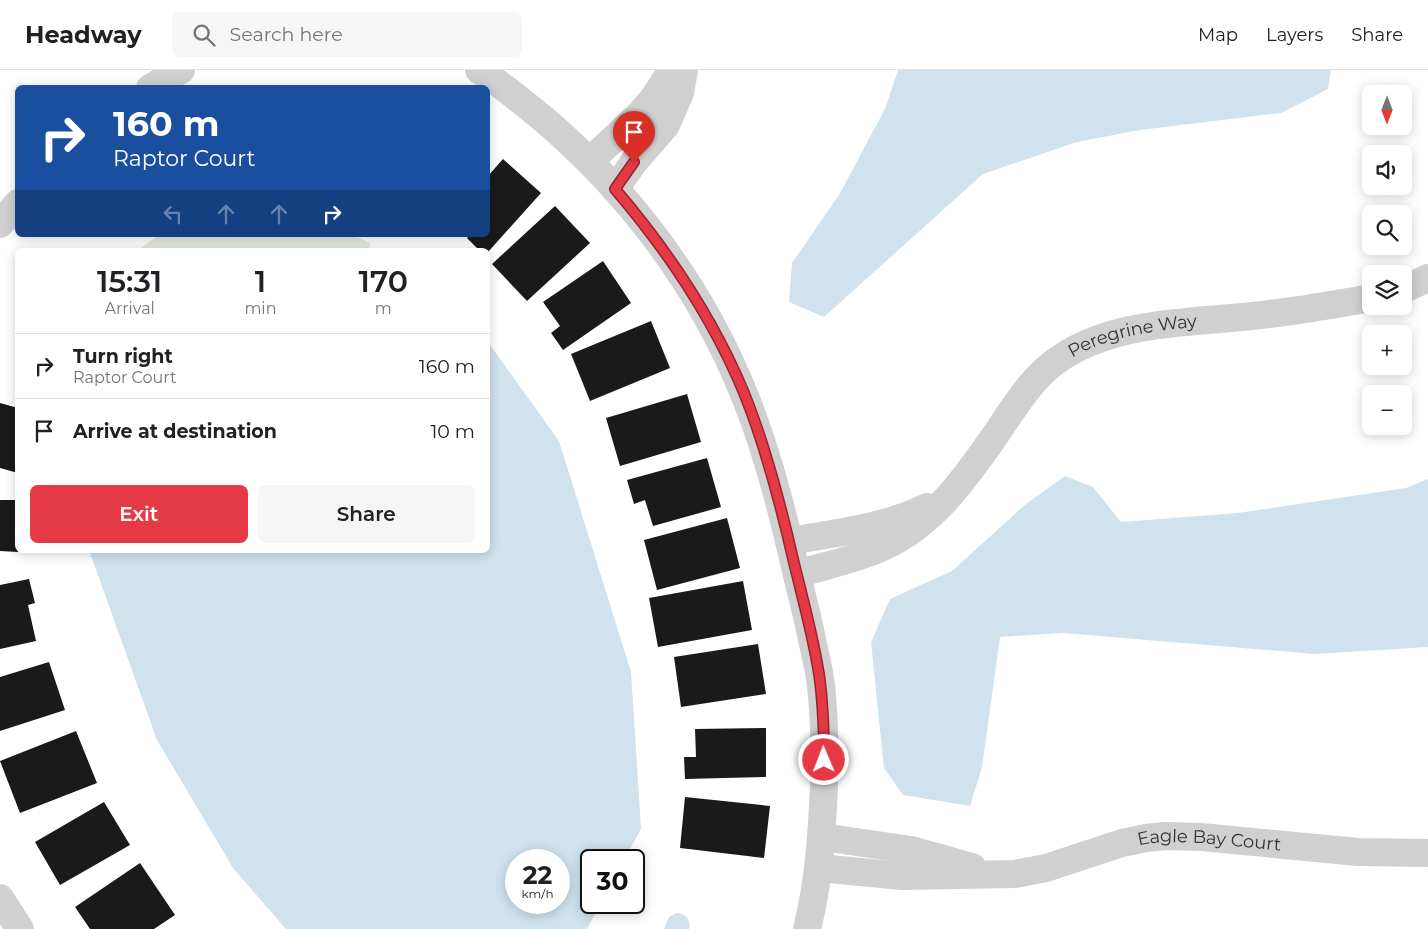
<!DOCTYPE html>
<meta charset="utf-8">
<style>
body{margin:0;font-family:Montserrat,sans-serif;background:#f6f6f6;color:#202124;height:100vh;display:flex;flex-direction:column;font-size:19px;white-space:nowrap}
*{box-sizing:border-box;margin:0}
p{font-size:16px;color:#757577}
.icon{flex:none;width:28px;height:28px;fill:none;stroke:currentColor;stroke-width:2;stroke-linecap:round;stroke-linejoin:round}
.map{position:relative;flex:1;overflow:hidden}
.panel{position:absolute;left:15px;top:178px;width:475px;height:305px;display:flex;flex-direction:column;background:#fff;border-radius:8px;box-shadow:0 2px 12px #0003}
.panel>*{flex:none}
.guide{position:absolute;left:15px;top:15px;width:475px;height:152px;border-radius:8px;box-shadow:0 2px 12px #0003;background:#1a4fa0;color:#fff;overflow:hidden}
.needle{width:32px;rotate:180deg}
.controls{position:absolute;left:1362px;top:15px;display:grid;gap:10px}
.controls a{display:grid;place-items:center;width:50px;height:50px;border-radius:8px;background:#fff;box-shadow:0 2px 12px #0003;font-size:25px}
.speed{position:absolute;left:505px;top:779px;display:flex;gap:10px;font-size:25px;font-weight:700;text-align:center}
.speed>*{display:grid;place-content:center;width:65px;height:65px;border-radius:50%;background:#fff;box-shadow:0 2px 12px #0003;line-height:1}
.speed small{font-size:12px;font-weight:400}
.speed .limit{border:2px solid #111;border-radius:8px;background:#fff;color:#111}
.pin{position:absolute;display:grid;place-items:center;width:42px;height:42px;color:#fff;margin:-51px -21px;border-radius:50% 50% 50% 0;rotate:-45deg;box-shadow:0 0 5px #0007}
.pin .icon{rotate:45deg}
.me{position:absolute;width:55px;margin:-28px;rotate:359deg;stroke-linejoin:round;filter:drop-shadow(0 0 4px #0008)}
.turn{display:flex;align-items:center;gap:18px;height:105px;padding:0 15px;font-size:22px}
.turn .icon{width:65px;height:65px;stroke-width:2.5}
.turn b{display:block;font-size:35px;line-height:42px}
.lanes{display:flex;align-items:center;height:48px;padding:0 15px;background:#0003;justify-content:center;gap:25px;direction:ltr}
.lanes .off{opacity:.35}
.eta{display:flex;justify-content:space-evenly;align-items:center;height:85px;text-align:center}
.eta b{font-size:30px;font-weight:600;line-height:35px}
.button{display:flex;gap:10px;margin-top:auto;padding:10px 15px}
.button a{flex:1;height:58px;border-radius:8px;background:#e63946;color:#fff;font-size:20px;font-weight:600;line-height:58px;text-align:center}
.button a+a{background:#f6f6f6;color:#202124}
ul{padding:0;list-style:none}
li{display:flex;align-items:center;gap:15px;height:65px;padding:0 15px;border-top:1px solid #e0e0e0}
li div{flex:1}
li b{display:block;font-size:19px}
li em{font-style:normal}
header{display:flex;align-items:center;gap:30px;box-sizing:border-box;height:70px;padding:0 25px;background:#fff;border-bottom:1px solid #e0e0e0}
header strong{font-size:24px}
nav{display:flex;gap:28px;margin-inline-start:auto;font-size:18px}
.search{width:350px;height:45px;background:#f6f6f6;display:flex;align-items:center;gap:12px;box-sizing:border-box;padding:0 18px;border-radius:8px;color:#757577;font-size:19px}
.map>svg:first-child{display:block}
.green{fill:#e6ecdf}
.water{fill:#cfe2ee;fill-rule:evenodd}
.building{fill:#1a1a1a}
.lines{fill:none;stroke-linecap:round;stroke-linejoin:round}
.minor{stroke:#d0d0d0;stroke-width:28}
.route-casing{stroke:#96252e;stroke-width:12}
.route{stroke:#e63946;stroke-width:9}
.labels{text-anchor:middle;stroke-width:5;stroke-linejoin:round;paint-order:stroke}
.street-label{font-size:18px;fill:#333;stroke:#fff}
</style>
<header>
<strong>Headway</strong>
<div class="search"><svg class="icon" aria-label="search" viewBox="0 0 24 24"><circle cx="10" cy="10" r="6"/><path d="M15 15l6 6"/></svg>Search here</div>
<nav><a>Map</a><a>Layers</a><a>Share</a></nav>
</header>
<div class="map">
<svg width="1428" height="859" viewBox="0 0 1428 859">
<rect width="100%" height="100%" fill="#fff"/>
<path class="green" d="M159 165H353L370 173 369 180H138Z"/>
<path class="water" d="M898 0H1331L1328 19 1281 43 1140 60 1077 72 983 104 824 247 789 232 792 193 839 125 885 39Z
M488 272 559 371 631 602 641 759 624 790H591V832L601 833 587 859H286L233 798 157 670 89 480H488ZM516 790H559V832H516Z
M1065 406 1093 417 1121 452 1238 443 1406 418 1428 409V577L1314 584 1063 563 1000 567 982 697 970 736 903 725 884 698 871 572 890 529 952 501 1026 434Z
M676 843C686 843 691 850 689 859H664L669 847Z"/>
<path class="building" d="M503 89 541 123 488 182V180H479L467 168 470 165H488V106Z
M555 136 590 173 527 231 492 194Z
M603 191 631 233 563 280 551 263 560 256 543 232Z
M651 251 670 298 590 331 571 284Z
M687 324 701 372 620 396 606 348Z
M0 333 18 338V403L0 398Z
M707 388 721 437 653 456 645 430 634 434 627 410Z
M0 430H18V482L0 481Z
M727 448 740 498 657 520 644 470Z
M29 509 35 533 28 535 36 571 0 579V515Z
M743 511 752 560 658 577 649 528Z
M758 574 766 624 681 637 674 587Z
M49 592 65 640 0 661V607Z
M766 658V707L685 709 684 687H696L695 659Z
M76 661 97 713 20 743 0 691Z
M685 727 770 736 764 788 680 778Z
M104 732 130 775 60 815 35 772Z
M140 793 175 845 154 859H90L75 837Z"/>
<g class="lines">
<g class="minor">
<path d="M479 0C501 14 521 31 541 47 629 121 701 217 744 324 767 380 782 439 795 497 804 532 812 567 819 602 825 639 825 677 824 714 822 763 819 811 807 859"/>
<path d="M150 18 181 0"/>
<path d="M590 91 640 44 653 29 672 0"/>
<path d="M615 119 634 92 666 55 680 23 684 0"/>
<path d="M0 154 18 133"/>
<path d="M1404 219 1428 208"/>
<path d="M789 471C836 463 884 458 927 437"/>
<path id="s1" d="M797 504C824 496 858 489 883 477 933 454 964 410 994 367 1014 338 1032 306 1062 287 1117 251 1189 253 1252 246 1292 242 1332 235 1371 228"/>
<path d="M822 767 911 780 972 797"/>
<path id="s2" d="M819 798 902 806 1015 804 1046 798 1122 773 1146 768 1165 766 1201 767 1358 782 1428 783"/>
<path d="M0 828 20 859"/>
</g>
</g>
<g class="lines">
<defs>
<path id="route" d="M634 92 615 119C668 181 713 248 744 323 766 377 781 436 794 493 803 530 813 566 819 604 823 632 824 661 824 690"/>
</defs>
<use href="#route" class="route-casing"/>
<use href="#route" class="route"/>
</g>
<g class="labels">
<g class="street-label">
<text dy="6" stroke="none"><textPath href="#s1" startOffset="429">Peregrine Way</textPath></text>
<text dy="6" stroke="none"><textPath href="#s2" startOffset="396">Eagle Bay Court</textPath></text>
</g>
</g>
</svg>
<div class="controls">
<a><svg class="needle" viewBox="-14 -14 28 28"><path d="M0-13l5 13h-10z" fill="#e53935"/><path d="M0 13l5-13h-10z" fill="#757577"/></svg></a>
<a><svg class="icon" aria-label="sound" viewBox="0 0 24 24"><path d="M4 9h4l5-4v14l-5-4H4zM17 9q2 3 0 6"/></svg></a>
<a><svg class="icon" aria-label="search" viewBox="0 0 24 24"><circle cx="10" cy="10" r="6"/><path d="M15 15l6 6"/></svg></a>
<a><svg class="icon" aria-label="layers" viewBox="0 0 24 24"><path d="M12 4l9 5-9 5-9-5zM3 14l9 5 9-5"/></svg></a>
<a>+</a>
<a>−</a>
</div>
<div class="speed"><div>22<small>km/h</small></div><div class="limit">30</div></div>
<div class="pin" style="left:634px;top:92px;background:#d93025"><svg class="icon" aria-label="arrive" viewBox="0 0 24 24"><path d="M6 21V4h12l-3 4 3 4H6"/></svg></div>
<svg class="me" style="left:824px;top:690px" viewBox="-20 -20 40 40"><circle r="17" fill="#e63946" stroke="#fff" stroke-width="3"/><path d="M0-11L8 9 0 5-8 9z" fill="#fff"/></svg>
<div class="guide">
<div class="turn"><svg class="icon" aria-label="right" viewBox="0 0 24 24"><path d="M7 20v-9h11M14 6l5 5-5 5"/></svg><div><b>160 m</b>Raptor Court</div></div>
<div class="lanes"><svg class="icon off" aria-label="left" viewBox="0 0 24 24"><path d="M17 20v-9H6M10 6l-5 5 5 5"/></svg><svg class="icon off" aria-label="ahead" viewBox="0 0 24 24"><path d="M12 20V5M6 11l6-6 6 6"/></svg><svg class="icon off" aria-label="ahead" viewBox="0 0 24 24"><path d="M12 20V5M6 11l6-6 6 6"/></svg><svg class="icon" aria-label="right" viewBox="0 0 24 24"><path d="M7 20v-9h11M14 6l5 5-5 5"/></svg></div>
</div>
<section class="panel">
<div class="eta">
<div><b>15:31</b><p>Arrival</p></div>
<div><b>1</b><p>min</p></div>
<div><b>170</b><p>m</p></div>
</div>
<ul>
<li><svg class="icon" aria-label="right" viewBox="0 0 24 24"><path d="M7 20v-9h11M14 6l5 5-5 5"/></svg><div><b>Turn right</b><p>Raptor Court</p></div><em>160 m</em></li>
<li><svg class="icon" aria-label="arrive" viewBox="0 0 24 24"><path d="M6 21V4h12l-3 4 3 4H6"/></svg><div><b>Arrive at destination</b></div><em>10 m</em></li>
</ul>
<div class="button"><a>Exit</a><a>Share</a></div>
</section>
</div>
